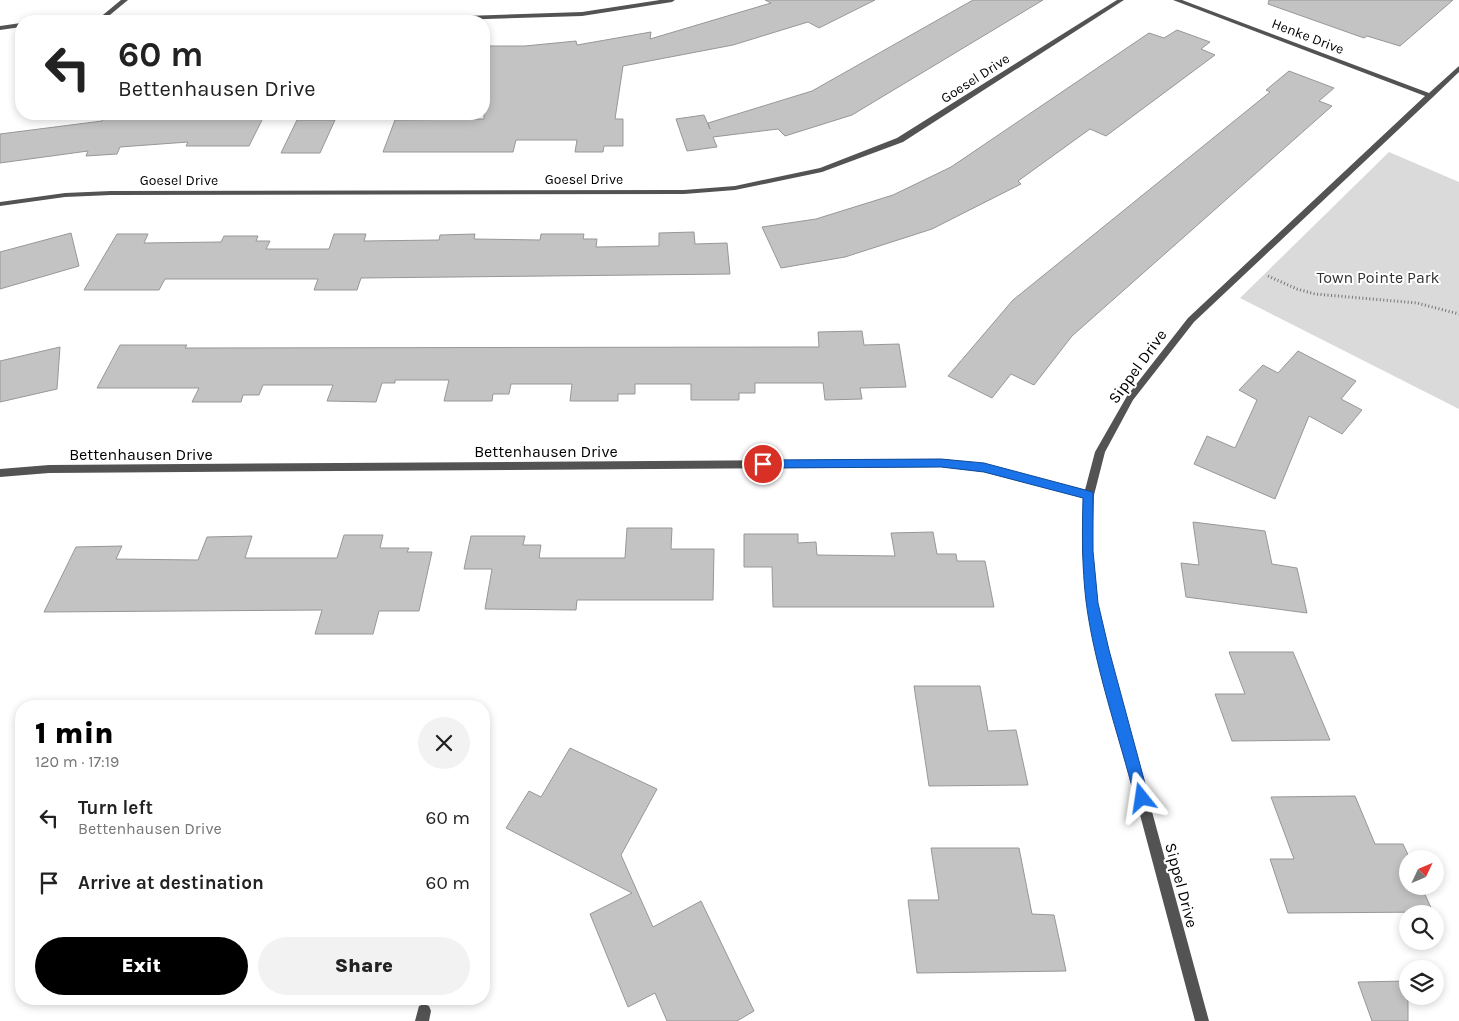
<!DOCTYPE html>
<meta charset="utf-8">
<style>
body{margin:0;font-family:Karla,sans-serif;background:#f2f2f2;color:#222;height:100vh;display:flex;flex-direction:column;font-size:19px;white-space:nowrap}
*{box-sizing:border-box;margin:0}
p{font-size:16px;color:#767676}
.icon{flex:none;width:28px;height:28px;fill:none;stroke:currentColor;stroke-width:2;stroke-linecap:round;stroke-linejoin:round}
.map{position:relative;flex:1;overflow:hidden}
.sheet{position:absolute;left:15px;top:700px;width:475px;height:305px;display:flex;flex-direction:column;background:#fff;border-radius:20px;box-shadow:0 2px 8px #0003}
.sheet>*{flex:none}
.top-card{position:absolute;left:15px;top:15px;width:475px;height:105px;border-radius:20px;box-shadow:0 2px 8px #0003;background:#fff;color:#222;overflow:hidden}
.needle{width:32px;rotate:46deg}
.buttons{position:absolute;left:1399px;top:850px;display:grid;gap:10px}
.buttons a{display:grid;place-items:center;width:45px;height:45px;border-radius:50%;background:#fff;box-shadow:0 2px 8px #0003;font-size:25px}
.pin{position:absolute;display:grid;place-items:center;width:42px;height:42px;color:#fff;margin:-21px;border:2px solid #fff;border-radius:50%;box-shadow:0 1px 5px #0007}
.me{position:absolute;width:55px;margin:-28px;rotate:345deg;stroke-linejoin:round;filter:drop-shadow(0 0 4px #0008)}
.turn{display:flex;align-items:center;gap:18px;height:105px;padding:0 20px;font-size:22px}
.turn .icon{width:65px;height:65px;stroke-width:2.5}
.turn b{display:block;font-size:35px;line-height:42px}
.round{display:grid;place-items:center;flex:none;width:52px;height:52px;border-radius:26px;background:#f2f2f2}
.overview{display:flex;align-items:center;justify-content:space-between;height:85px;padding:0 20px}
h1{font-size:30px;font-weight:800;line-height:38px;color:#000}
.cta{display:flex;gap:10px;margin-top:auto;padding:10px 20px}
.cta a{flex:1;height:58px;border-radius:30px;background:#000;color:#fff;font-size:20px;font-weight:800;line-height:58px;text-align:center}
.cta a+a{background:#f2f2f2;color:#222}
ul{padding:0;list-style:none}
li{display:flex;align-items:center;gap:15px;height:65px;padding:0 20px}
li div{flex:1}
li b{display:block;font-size:19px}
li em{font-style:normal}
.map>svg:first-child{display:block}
.green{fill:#dadada}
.building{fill:#c3c3c3;stroke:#979797}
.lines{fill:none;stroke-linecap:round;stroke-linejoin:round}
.path{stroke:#757575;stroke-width:3;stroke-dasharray:1 2.5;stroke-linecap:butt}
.minor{fill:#535353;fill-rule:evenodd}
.route{fill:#1a73e8;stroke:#114b97}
.labels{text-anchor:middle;stroke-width:4;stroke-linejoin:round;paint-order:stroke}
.far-street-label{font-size:14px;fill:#000;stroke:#fff}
.park-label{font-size:16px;fill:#313131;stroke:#fff}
.street-label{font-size:16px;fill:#000;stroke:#fff}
</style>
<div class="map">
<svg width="1459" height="1021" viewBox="0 0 1459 1021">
<rect width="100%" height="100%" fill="#fff"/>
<path class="green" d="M1389 152 1459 182V409L1240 298Z"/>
<path class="building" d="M765 0H875L819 28 808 22 733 45 623 66 615 119H623V146H604L603 152H575L577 140H516L513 152H383L395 120 484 119V46H525L576 41 577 45 651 32 650 39 771 3Z
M973 0H1043L852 115 785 136 778 129 713 137 717 147 687 151 676 119 704 115 710 129 708 123 812 91Z
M1269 0H1453L1400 46 1367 36 1364 38 1268 4Z
M1177 30 1210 42 1201 49 1215 55 1106 136 1090 129 1018 181 1021 184 932 229 845 257 781 268 762 227 816 219 893 195 951 167 1149 33 1164 38Z
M1289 71 1334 88 1319 101 1332 106 1072 336 1034 385 1011 374 992 398 948 376 1013 300 1270 92 1266 90Z
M106 114H144L141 119 264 116 249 146H186L188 142 120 147 117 154 86 156 88 151 0 163V134L102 121Z
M297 120H335L320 153H281Z
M694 232 695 244 727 243 730 274 361 278 357 290H314L318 279H165L159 290H84L117 234H148L144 243 221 242 224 236H258L256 241H270L266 249H329L334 234H366L364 241 439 240 440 235 475 234 474 239 540 240 541 234H584L583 239H597L596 247 659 246V233Z
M71 233 79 266 0 289V252Z
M862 331 864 345 899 344 906 387 860 388 862 399 825 400 823 383H755V393H739V400H691V384H635V394H618V401H570L572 384H511L509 394H493L492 401H444L449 380H395V383H382L376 402 327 401 333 385H263L259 395H243L241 402H192L199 388H97L120 345H187L185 348 819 347 818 332Z
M60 347 57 389 0 402V361Z
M1298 351 1356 381 1341 399 1362 410 1342 434 1309 416 1275 499 1194 464 1207 436 1235 448 1257 400 1239 390 1263 365 1278 373Z
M1193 522 1265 531 1272 564 1297 568 1307 613 1186 597 1181 563 1199 565Z
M627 528H672L671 549H714L713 600H577L576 610 485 609 492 569H464L471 536H525L523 545H541L539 558H625Z
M933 532 937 554H956L957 561H985L994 607H773L772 567H744V534H798V543L816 542 817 555 895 556 891 533Z
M344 535H383L380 548H409L407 552H432L419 611H379L373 634H315L322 610 44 612 76 547 122 546 116 559 198 560 207 537 252 536 245 558H337Z
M1229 652H1293L1330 740 1232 741 1215 694H1245Z
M914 686H980L988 731 1016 730 1028 785 929 786Z
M570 748 657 789 621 855 653 927 701 901 754 1011 737 1021H667L655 993 628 1007 590 914 632 893 506 828 529 791 541 797Z
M1355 796 1375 844H1403L1410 859H1408V886H1421L1433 912 1288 913 1270 859H1294L1271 797Z
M931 848H1019L1032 914 1054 915 1066 971 917 973 908 900H939Z
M1408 981V1021H1372L1358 982Z"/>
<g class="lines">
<path class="path" d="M1268 276 1297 289 1315 294 1417 303 1459 314"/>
<path class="minor" d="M121 0H128L105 19H231L234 21H58L61 19H98Z
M660 0H675L672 2 582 16 421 21H370L373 19 582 12Z
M1117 0H1124L903 142 822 172 735 190 684 194 111 195 65 197 0 206V202L65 193 111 191 684 190 735 186 820 168 897 138Z
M1173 0H1182L1429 93 1459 66V72L1433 97 1194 322 1133 400 1105 452 1094 495 1092 551 1097 603 1108 650 1209 1021H1195L1096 650 1087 603 1082 551 1084 498 984 472 941 467 49 473 0 477V469L49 465 941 459 984 464 1085 490 1095 452 1127 396 1188 318 1425 96Z
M21 23V27L0 30V26Z
M424 1004 429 1006 431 1011 429 1021H415L419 1006Z"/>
</g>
<path class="route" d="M941 459 984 463 1093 492V551L1098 603 1109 650 1149 798 1147 803 1142 805 1137 803 1135 798C1119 736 1094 665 1086 601 1082 567 1082 533 1083 498L984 472 941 467 763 468 757 464 763 460Z"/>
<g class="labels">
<g class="far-street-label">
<text transform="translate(1308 36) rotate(21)" y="5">Henke Drive</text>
<text transform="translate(975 78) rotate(-33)" y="5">Goesel Drive</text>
<text x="584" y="184">Goesel Drive</text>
<text x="179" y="185">Goesel Drive</text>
</g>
<g class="park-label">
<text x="1378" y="283">Town Pointe Park</text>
</g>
<g class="street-label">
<text transform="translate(1137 366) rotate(-54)" y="6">Sippel Drive</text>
<text x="546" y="457">Bettenhausen Drive</text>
<text x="141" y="460">Bettenhausen Drive</text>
<text transform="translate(1182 885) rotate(75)" y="6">Sippel Drive</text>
</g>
</g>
</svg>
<div class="buttons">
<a><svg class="needle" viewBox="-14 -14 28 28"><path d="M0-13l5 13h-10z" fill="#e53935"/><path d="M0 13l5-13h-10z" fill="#767676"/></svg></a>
<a><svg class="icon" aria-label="search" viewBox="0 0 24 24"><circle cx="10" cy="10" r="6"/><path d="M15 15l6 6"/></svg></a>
<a><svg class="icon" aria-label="layers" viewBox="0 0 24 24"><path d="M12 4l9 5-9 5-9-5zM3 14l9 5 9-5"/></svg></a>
</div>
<div class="pin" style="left:763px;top:464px;background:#d93025"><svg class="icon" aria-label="arrive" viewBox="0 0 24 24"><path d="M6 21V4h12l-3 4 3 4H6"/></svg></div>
<svg class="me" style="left:1142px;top:798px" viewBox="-20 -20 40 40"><path d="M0-17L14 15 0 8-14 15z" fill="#1a73e8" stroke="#fff" stroke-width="4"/></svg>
<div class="top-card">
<div class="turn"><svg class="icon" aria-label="left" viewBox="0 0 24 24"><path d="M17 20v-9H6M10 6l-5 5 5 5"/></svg><div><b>60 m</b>Bettenhausen Drive</div></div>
</div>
<section class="sheet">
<div class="overview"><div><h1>1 min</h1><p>120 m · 17:19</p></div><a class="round"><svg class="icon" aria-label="close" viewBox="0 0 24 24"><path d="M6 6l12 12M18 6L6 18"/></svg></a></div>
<ul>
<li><svg class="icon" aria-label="left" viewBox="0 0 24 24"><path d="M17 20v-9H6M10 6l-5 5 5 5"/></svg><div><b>Turn left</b><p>Bettenhausen Drive</p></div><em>60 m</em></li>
<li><svg class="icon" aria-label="arrive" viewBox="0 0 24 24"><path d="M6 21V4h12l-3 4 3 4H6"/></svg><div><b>Arrive at destination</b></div><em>60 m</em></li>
</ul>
<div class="cta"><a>Exit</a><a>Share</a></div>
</section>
</div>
